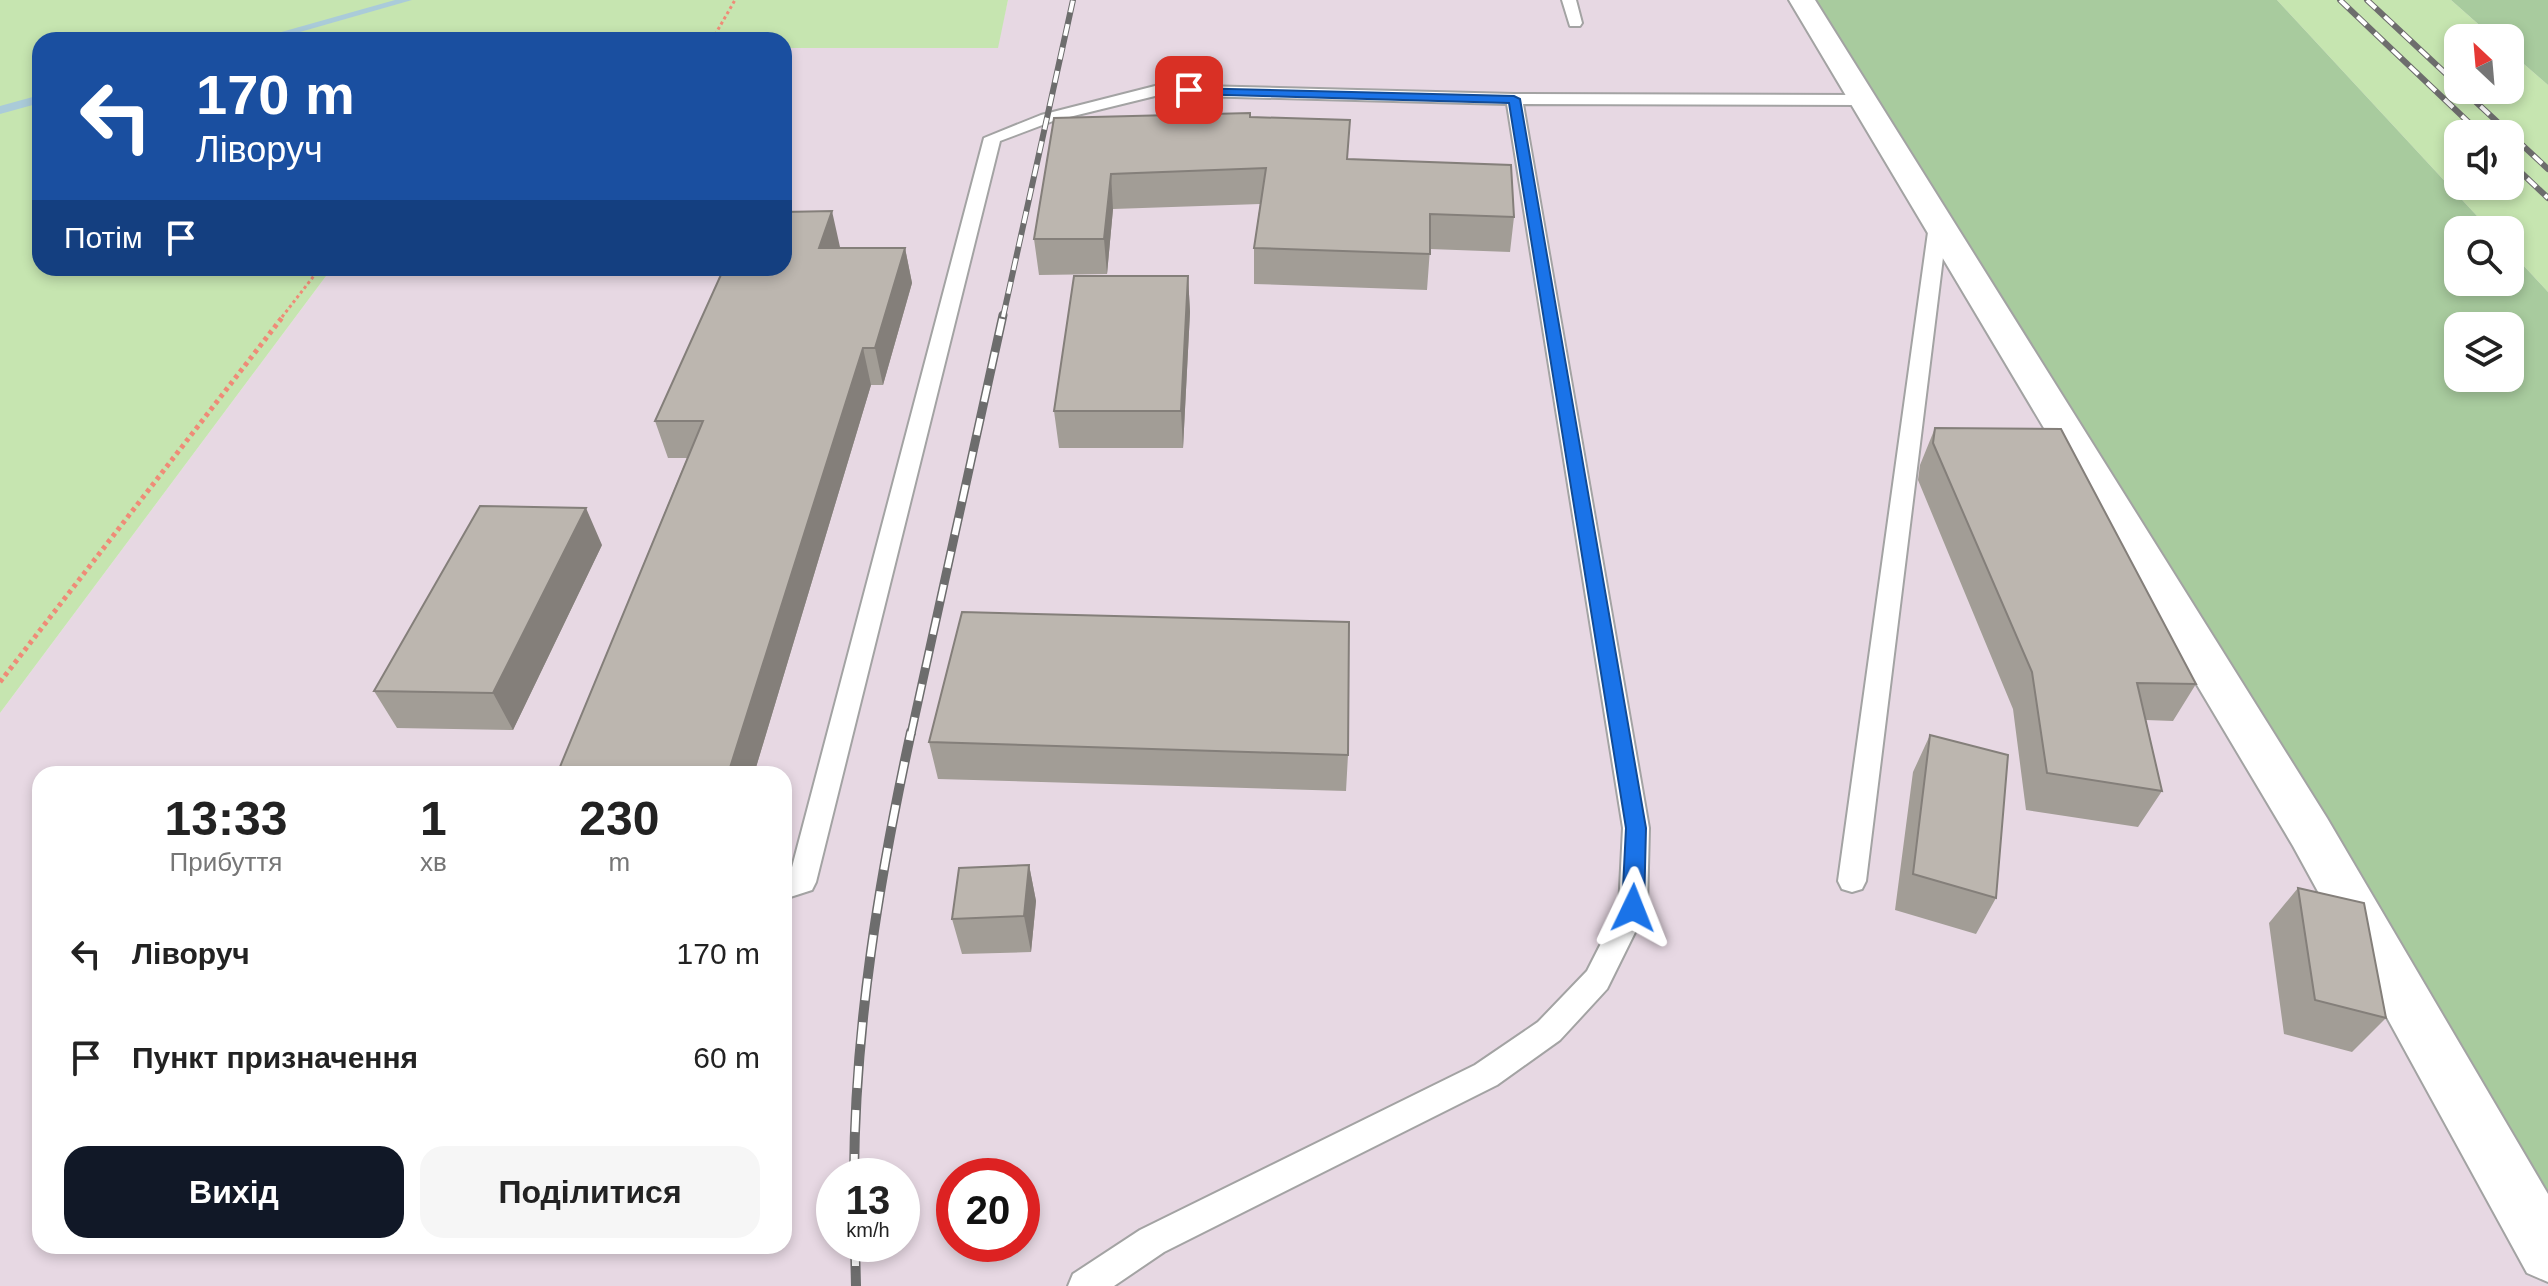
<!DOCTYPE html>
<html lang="uk">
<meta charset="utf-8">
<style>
body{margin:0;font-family:Helvetica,sans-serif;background:#f6f6f6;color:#222;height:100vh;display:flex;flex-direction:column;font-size:30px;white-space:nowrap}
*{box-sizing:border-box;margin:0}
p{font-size:26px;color:#767676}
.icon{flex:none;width:44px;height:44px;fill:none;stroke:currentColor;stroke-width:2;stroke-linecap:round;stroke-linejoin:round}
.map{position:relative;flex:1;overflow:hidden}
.details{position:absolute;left:32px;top:766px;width:760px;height:488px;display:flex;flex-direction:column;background:#fff;border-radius:24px;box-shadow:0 4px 12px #0003}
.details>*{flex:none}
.guide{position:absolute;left:32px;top:32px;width:760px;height:244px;border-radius:24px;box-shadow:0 4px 12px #0003;background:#1a4fa0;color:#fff;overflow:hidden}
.needle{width:52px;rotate:334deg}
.tools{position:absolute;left:2444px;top:24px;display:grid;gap:16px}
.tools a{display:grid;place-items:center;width:80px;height:80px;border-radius:16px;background:#fff;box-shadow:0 4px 12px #0003;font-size:40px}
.speed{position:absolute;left:816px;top:1158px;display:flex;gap:16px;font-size:40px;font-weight:700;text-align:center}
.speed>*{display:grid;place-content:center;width:104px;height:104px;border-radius:50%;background:#fff;box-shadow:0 4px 12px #0003;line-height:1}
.speed small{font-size:20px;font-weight:400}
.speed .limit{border:12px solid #d22;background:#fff;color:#111}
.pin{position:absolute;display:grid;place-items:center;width:68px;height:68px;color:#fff;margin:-34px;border-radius:16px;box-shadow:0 4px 12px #0006}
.me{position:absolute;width:88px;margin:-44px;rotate:2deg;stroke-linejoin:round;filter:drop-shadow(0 0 6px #0008)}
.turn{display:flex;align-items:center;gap:28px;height:168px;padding:0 32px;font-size:36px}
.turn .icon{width:104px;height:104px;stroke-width:2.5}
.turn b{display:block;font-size:56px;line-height:68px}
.then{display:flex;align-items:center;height:76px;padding:0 32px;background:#0003;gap:16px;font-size:30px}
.eta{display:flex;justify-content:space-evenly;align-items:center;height:136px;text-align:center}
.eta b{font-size:48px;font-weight:700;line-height:56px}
.primary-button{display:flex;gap:16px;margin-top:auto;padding:16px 32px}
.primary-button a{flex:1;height:92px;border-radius:24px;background:#111827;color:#fff;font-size:32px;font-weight:700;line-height:92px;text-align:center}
.primary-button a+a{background:#f6f6f6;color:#222}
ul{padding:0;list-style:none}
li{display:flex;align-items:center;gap:24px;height:104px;padding:0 32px}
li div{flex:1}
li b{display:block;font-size:30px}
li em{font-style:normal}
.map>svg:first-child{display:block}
.industrial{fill:#e7d8e3;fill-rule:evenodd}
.grass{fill:#c6e5b0;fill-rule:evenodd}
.forest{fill:#a8cb9e;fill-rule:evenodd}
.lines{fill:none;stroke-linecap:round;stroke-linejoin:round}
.stream{fill:#aacbd9;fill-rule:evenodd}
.lane-casing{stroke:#a3a3a3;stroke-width:4}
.street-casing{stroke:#a3a3a3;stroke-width:4}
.path-far1{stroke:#ef8b77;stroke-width:3;stroke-dasharray:3 3;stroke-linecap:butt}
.path{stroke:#ef8b77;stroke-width:5;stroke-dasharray:4 4;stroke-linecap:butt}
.lane{fill:#fff;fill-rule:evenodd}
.street{fill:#fff;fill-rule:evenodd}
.rail-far2-casing{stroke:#6d6d6d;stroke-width:6}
.rail-far1-casing{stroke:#6d6d6d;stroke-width:9}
.rail-casing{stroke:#6d6d6d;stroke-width:10}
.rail-far2{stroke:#fff;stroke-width:4;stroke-dasharray:12;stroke-linecap:butt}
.rail-far1{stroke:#fff;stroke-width:6;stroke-dasharray:17;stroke-linecap:butt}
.rail{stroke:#fff;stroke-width:7;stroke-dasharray:22;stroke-linecap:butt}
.wall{fill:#a29d96}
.shaded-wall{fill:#847f7a}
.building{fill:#bcb6af;stroke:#847f7a;stroke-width:2}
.route{fill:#1a73e8;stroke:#114b97;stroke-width:2}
</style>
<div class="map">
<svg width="2548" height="1286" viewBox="0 0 2548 1286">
<rect width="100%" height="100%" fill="#efece6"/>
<path class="industrial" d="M1008 0H1802L2548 1241V1286H0V713L332 268H784V48H997ZM40 774H784V1246H40ZM834 1176H902V1244H834ZM954 1176H1022V1244H954Z"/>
<path class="grass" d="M0 0H1008L998 48H784V40H40V268H332L0 713Z
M2277 0H2451L2494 38H2458V90H2510V52L2548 85V292L2510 251V230H2490ZM2458 134H2510V186H2458Z"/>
<path class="forest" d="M1802 0H2277L2490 230H2458V282H2510V251L2548 292V1241ZM2458 326H2510V378H2458Z
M2451 0H2548V85L2510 52V38H2494Z"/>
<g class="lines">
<path class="stream" d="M395 0H412L272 40H253Z
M40 95V103L0 114V106Z"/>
<defs>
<path id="lane" d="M1562 0H1576L1582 23 1580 26H1570Z
M1159 85 1514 94 1861 95 1869 100 1861 105 1523 104 1649 828 1647 908 1607 989 1560 1040 1497 1085 1164 1252 1114 1286H1068L1073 1274 1140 1230 1475 1065 1538 1022 1587 971 1619 908 1623 828 1507 104 1159 95 1053 121 1000 141 816 882 812 890 784 899V877L790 875 984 138 1041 115Z
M1938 220 1947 225 1866 881 1862 889 1852 892 1842 889 1838 881 1929 225Z"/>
<path id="street" d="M1789 0H1815L2327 818 2548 1194V1282L2527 1273 2293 846Z"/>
</defs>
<use href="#lane" class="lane-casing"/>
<use href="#street" class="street-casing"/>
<path class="path-far1" d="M712 40 735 0
M282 317 320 268"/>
<path class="path" d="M0 682 284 315"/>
<use href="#lane" class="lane"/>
<use href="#street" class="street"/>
<defs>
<path id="rail-far2" d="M2340 0 2481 134
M2367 0 2458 85
M2463 90 2548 169
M2510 162 2548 198
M1003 317 1073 0"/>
<path id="rail-far1" d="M911 734 1003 315"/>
<path id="rail" d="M854 1176C855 1025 879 879 911 732
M855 1244 856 1286"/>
</defs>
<use href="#rail-far2" class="rail-far2-casing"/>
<use href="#rail-far1" class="rail-far1-casing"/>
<use href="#rail" class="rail-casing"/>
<use href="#rail-far2" class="rail-far2"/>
<use href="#rail-far1" class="rail-far1"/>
<use href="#rail" class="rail"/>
</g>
<path class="wall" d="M1054 118 1348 159 1514 217 1510 252 1430 249 1427 290 1254 284V248L1260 204 1113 209 1107 274 1039 275 1034 239Z
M840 247 905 248 912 283 883 385H871L754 774H557L687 458H668L655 421Z
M1188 276 1190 312 1183 448H1059L1054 411Z
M1935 428 2196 684 2173 721 2146 720 2162 791 2138 827 2026 810 2013 709 1918 480 1920 465Z
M602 545 513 730 397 728 374 691Z
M1930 735 1996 898 1976 934 1895 910 1913 772Z
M929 742 1348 755 1346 791 938 779Z
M1029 865 1036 901 1031 952 962 954 952 919Z
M2298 888 2386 1018 2352 1052 2284 1034 2269 923Z"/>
<path class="shaded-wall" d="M1111 174 1113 209 1107 274 1104 239Z
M832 211 840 247 827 284 819 248Z
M905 248 912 283 883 385 875 348Z
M1188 276 1190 312 1183 448 1181 411Z
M863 348 871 385 754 774H728Z
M586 508 602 545 513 730 493 693Z
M1029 865 1036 901 1031 952 1024 916Z"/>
<path class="building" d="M1250 113V117L1350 120 1347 159 1511 165 1514 217 1430 214V254L1254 248 1266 168 1111 174 1104 239H1034L1054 118Z
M832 211 819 248H905L875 348H863L728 774H557L703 421H655L724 268H784V212Z
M1074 276H1188L1181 411H1054Z
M1935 428 2061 429 2196 684 2137 683 2162 791 2047 773 2032 672 1933 443Z
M480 506 586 508 493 693 374 691Z
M962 612 1349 622 1348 755 929 742Z
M1930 735 2008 755 1996 898 1913 874Z
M1029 865 1024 916 952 919 959 868Z
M2298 888 2364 903 2386 1018 2315 1000Z"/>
<path class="route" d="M1185 88 1514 96 1520 99 1646 828 1644 908 1640 914 1633 917 1626 914 1622 908 1626 828 1509 103 1189 94 1185 93Z"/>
</svg>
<div class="tools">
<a><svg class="needle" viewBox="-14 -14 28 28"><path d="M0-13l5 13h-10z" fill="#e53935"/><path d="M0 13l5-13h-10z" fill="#767676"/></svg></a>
<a><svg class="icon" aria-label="sound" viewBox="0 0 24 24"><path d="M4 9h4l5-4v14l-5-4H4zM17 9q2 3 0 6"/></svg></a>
<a><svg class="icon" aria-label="search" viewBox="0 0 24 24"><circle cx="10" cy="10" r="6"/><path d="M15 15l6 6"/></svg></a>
<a><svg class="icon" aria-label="layers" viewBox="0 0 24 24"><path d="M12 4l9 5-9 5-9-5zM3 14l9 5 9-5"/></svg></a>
</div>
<div class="speed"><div>13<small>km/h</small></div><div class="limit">20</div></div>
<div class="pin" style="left:1189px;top:90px;background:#d93025"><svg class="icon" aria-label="arrive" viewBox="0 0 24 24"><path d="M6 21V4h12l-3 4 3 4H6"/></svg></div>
<svg class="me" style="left:1633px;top:908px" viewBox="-20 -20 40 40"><path d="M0-17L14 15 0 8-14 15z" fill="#1a73e8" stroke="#fff" stroke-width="4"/></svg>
<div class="guide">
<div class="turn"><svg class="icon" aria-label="left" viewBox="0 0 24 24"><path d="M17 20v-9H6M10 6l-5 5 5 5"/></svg><div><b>170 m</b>Ліворуч</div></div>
<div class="then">Потім<svg class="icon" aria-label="arrive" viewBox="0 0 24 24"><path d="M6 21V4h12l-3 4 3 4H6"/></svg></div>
</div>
<section class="details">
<div class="eta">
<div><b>13:33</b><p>Прибуття</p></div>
<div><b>1</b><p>хв</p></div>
<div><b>230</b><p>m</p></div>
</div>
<ul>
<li><svg class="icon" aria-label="left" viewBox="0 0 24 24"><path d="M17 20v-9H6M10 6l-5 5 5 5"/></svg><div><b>Ліворуч</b></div><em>170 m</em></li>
<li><svg class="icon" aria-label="arrive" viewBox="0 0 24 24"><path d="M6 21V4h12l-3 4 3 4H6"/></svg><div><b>Пункт призначення</b></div><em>60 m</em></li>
</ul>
<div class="primary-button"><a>Вихід</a><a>Поділитися</a></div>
</section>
</div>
